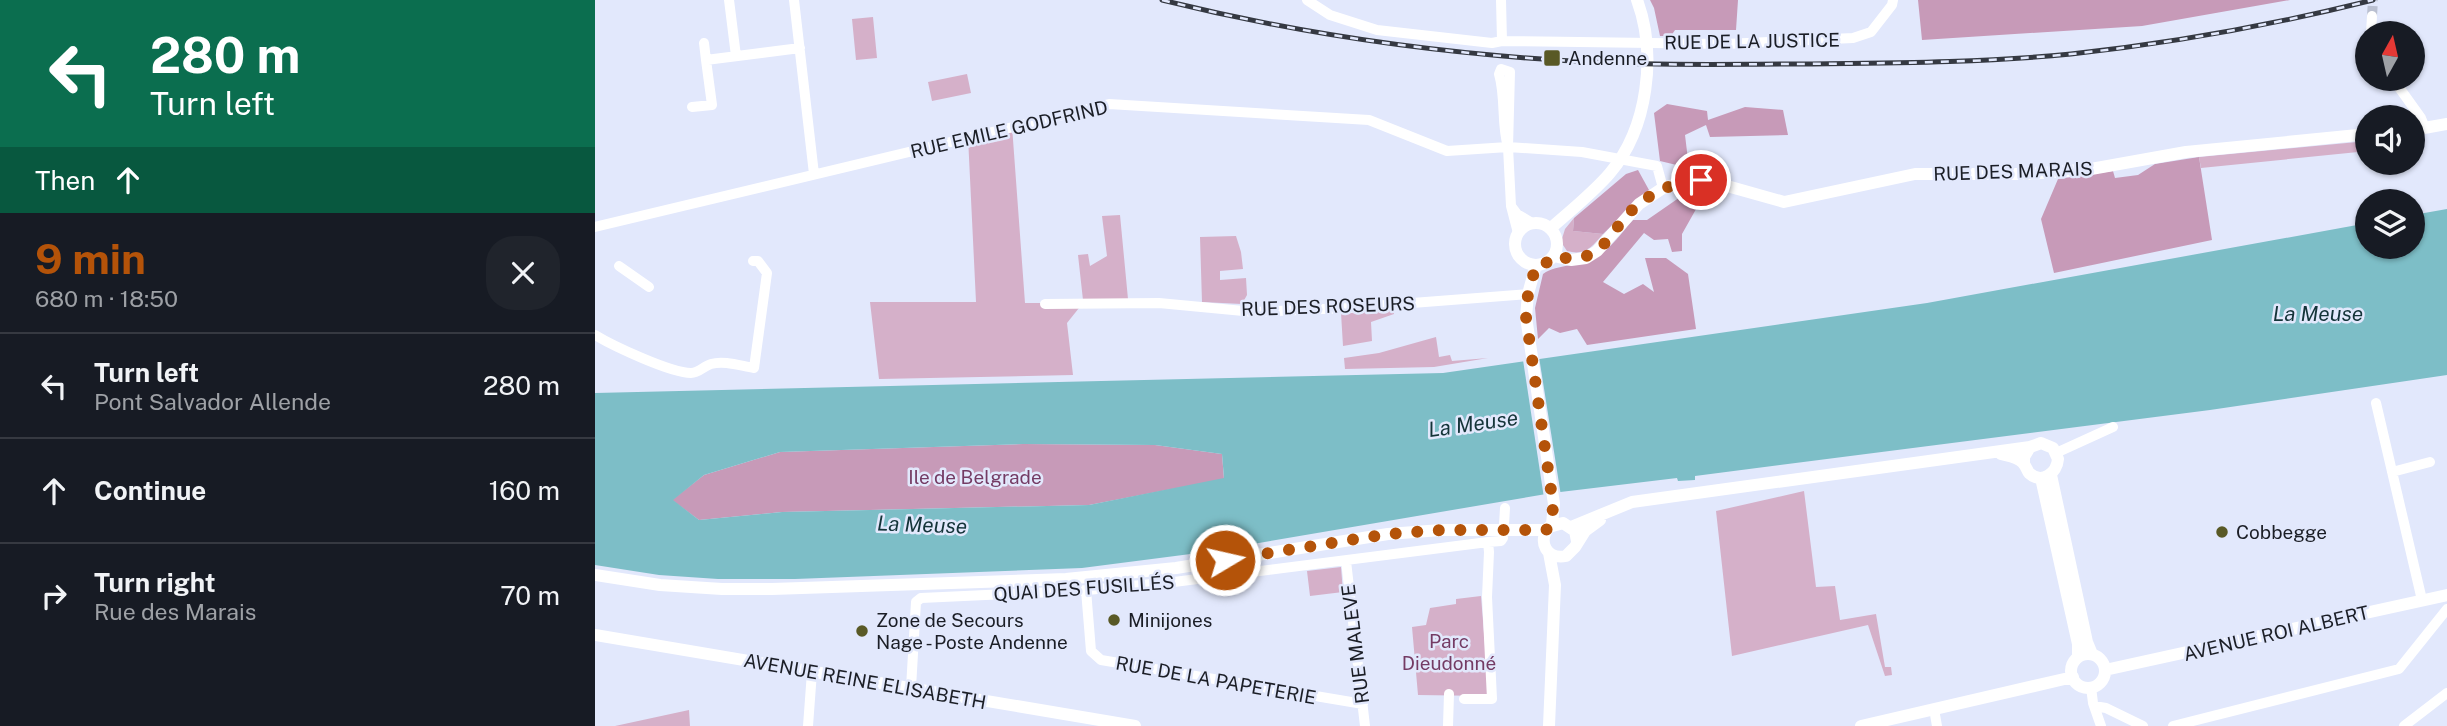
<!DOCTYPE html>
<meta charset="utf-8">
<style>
body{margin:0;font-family:"Public Sans",sans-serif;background:#20242c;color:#f1f3f6;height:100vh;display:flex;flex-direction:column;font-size:26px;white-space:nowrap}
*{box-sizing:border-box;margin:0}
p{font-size:23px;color:#9ea1a6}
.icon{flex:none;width:38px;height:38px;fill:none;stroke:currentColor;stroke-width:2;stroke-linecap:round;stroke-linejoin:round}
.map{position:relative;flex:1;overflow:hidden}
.panel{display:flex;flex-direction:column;background:#171b24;width:595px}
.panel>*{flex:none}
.top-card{background:#0b6e4f;color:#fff;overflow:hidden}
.needle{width:46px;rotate:8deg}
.controls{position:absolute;left:1760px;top:21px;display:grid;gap:14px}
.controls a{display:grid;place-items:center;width:70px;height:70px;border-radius:50%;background:#171b24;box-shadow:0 2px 5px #0004;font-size:35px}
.pin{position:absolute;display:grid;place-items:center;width:60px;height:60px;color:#fff;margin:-30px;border:4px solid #fff;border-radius:50%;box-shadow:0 2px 7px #0007}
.me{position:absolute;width:77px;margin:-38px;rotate:81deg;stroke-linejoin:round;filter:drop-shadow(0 0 5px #0008)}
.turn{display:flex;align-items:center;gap:24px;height:147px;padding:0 35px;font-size:32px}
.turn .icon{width:91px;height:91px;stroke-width:2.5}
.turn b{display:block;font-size:49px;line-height:60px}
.then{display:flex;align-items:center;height:66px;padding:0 35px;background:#0003;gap:14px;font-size:26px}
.round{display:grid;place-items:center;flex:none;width:74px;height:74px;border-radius:28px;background:#20242c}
.summary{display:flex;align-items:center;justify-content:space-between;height:119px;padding:0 35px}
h1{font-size:42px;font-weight:700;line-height:52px;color:#b45309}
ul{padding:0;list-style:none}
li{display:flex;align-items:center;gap:21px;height:105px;padding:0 35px;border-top:2px solid #363941}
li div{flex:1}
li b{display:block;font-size:26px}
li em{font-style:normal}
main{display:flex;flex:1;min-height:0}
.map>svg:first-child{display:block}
.green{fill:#d5b0c9}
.forest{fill:#c79ab8}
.water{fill:#7dbec7;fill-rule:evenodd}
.pier{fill:#e2e8fc}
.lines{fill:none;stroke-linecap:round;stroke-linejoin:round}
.minor-tunnel{stroke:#bac0d1;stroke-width:10;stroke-dasharray:10 5;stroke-linecap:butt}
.minor{stroke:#fff;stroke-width:10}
.major{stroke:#fff;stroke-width:12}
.rail-casing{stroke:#353942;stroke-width:5}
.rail{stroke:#e2e8fc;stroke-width:2.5;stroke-dasharray:8;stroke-linecap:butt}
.route{stroke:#b45309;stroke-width:12;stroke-dasharray:0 21.6}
.poi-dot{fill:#595926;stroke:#e2e8fc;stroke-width:2.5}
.labels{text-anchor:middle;stroke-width:5;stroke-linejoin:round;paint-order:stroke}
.street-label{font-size:19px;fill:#1b1e26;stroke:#e2e8fc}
.poi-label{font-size:19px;fill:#1b1e26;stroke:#e2e8fc;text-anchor:start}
.park-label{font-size:19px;fill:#743b64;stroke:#e2e8fc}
.water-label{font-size:21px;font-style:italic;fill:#143439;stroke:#e2e8fc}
</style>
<main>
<section class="panel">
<div class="top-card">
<div class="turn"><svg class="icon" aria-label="left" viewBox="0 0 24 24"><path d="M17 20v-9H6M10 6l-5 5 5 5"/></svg><div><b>280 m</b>Turn left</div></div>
<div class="then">Then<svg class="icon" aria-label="ahead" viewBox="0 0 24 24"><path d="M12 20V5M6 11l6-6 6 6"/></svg></div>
</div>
<div class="summary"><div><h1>9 min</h1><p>680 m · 18:50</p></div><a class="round"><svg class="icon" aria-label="close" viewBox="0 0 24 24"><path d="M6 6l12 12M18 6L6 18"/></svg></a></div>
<ul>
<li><svg class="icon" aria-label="left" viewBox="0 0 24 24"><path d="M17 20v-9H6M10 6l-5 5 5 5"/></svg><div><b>Turn left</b><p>Pont Salvador Allende</p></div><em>280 m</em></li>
<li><svg class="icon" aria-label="ahead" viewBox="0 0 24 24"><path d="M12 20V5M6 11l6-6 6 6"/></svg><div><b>Continue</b></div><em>160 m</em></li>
<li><svg class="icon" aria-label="right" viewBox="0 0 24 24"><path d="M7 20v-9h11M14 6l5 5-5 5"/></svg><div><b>Turn right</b><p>Rue des Marais</p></div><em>70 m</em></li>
</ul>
</section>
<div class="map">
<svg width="1852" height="726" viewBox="0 0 1852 726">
<rect width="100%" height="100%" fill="#e2e8fc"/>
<path class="green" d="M278 17 282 58 261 60 257 19Z
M372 74 376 93 337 101 333 82Z
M417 126 430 303H488L472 323 478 375 284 379 275 302H381L373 137Z
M1773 141V151L1606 168 1604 157Z
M525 215 533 299 488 300 483 255 493 254 495 266 512 256 507 216Z
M979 218 978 231 1008 234C997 247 990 256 972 251L966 242 970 229Z
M641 236 646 252 648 269 625 271V280L651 278 652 295 647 304 607 302 605 237Z
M798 310 799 314 776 322 777 341 748 346 746 313Z
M841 337 844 357 855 355 857 361 893 358 839 367 750 369 749 358 784 353Z
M1209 491 1221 587 1240 586 1245 620 1281 614 1290 667H1296L1297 675 1290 676 1273 625 1137 656 1121 511Z
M746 567 748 592 715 596 712 571Z
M886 596 894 696 823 695 817 627 831 625 835 608 861 604V599Z
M94 710 95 726H20Z"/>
<path class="forest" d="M1055 0H1143L1141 30H1080L1076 36H1065L1059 8Z
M1323 0H1695L1547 26 1327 40Z
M1072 104 1112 111 1113 120 1150 107 1188 110 1193 135 1115 137 1111 125 1090 135 1094 168 1065 161 1059 113Z
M1604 157 1617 240 1459 273 1446 219 1463 179 1518 171 1520 178 1543 175 1560 164Z
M1043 170 1054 190 1008 234 978 231 979 218 1031 174Z
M1091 193 1109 195 1087 234V251L1077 252 1073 239 1059 240 1049 233 1008 282 1029 294 1048 284 1059 292 1050 258H1071L1093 274 1101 329 992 345 982 329 965 333 954 328 943 339 940 308 948 274C964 263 983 268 1001 257 1015 250 1027 232 1038 220H1052Z
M428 444 560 445 627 454 629 479 494 505 187 512 104 520 77 500 109 475 185 452Z"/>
<path class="water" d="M1852 209V375L1615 410 1100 476V480L1083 481 1082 478 957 493 611 552 487 568 200 579H123L64 575 0 565V393L848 373 1332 303 1773 223V247H1818V215ZM428 444 560 445 627 454 629 478 494 505 187 512 104 520 78 500 109 475 185 452Z"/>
<path class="pier" d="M944 357 966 496 949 498 928 360Z"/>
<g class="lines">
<path class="minor-tunnel" d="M1777 16 1778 0"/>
<path class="minor" d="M134 0 141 56
M199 0 219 174
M712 0 735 15 782 30 897 43 907 41 1130 44 1258 38 1276 32 1297 5 1298 0
M906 0 907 41
M1776 33 1777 16
M109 43 111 60
M1798 79 1826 118 1830 128
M97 107 117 105 111 60 205 48
M913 147C906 123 911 98 904 74L906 69 915 72 913 147 916 206 923 233
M916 206 922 214 937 223
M0 227 514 104 774 120 852 151 913 147 987 152 1062 166 1068 188
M24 266 54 287
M450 304 564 303 659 312 752 308 933 294
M0 335C18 346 76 373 96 373 104 373 109 366 116 364 129 360 146 366 159 368L172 273 163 261H158
M1781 403 1827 600
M1461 453 1518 427
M1797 472 1835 462
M909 525 910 508
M751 561 770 726
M491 590 496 651 506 660 768 704
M1496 687 1498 703 1506 726
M316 688 321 602 326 598 481 591 579 582 893 542 906 541 908 538
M869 699H897L892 597 894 552 893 542
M1499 706 1511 708 1548 726
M1339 709 1342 726
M213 726 217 672
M853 726 854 694
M1578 726 1804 669 1852 609
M1809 726 1852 693"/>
<path class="major" d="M1818 130 1852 124
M920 244a21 21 0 1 1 42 0a21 21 0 1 1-42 0Z
M956 228C973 213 1000 191 1015 173 1053 128 1062 54 1042 0
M959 256 976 260 991 258 1002 251 1044 204 1068 188 1092 181 1106 180 1125 184 1189 202 1320 174H1435L1496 169 1591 152 1773 134
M941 265 933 294 931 317 959 504 957 524
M1406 454C1413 456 1423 457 1428 463 1431 466 1432 470 1434 473 1447 485 1462 473 1463 459L1458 448 1446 443 1435 447 1429 457V463
M1456 475 1492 642 1497 654
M1446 478 1483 644V657
M976 527 1037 502 1435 447
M982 541 980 531 968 523 954 527C942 542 952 560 971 556L980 547 990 531 1005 520
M0 575 65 585 127 589H177L471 579 581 568 793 534 846 530H951
M0 635 540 726
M1476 671a17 17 0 1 1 34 0a17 17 0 1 1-34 0Z
M1510 670 1852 595
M954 726 960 585 954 553
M1266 726 1478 677"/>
<defs>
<path id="rail" d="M567 0C708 35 852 55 997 62 1067 66 1137 64 1206 64 1296 63 1386 63 1476 54 1578 43 1678 25 1778 0"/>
</defs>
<use href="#rail" class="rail-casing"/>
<use href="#rail" class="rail"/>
</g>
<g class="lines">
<path class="route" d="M630 560 793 534 846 530H951L957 524 958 504 931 317 933 294 941 265 951 263 959 256C1011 268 1012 229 1045 203 1063 189 1084 181 1106 180"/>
</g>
<g class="poi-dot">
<rect x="948" y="49" width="18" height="18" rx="3.5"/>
<circle cx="1627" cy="532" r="7"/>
<circle cx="519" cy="620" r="7"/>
<circle cx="267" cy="631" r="7"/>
</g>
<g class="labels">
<g class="street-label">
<text transform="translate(1157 41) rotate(-1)" y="7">RUE DE LA JUSTICE</text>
<text transform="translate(414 129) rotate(-13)" y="7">RUE EMILE GODFRIND</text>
<text transform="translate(1418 171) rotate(-2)" y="7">RUE DES MARAIS</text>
<text transform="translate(733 306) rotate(-2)" y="7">RUE DES ROSEURS</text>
<text transform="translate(489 588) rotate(-4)" y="7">QUAI DES FUSILLÉS</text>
<text transform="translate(1681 633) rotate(-13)" y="7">AVENUE ROI ALBERT</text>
<text transform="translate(760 644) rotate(-97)" y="7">RUE MALEVE</text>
<text transform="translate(621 680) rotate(10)" y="7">RUE DE LA PAPETERIE</text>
<text transform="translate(270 681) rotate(10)" y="7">AVENUE REINE ELISABETH</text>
</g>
<g class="poi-label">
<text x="973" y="65">Andenne</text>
<text x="1641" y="539">Cobbegge</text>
<text x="281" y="627">Zone de Secours<tspan x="281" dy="22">Nage - Poste Andenne</tspan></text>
<text x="533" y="627">Minijones</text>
</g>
<g class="park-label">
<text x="380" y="484">Ile de Belgrade</text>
<text x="854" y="648">Parc<tspan x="854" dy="22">Dieudonné</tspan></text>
</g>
<g class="water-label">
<text x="1723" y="321">La Meuse</text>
<text transform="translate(878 424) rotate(-8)" y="7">La Meuse</text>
<text transform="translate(327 525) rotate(2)" y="7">La Meuse</text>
</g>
</g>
</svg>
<div class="controls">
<a><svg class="needle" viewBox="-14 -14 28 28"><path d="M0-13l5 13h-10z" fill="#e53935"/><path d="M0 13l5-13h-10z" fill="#9ea1a6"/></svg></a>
<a><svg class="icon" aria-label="sound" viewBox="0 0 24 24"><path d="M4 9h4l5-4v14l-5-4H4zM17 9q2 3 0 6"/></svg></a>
<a><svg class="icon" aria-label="layers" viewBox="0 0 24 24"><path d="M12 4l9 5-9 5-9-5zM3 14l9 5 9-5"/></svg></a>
</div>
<div class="pin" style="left:1106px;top:180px;background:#d93025"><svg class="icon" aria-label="arrive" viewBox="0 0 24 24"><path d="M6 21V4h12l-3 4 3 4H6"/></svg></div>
<svg class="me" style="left:630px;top:560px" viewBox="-20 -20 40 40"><circle r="17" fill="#b45309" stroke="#fff" stroke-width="3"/><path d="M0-11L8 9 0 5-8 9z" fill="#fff"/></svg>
</div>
</main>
